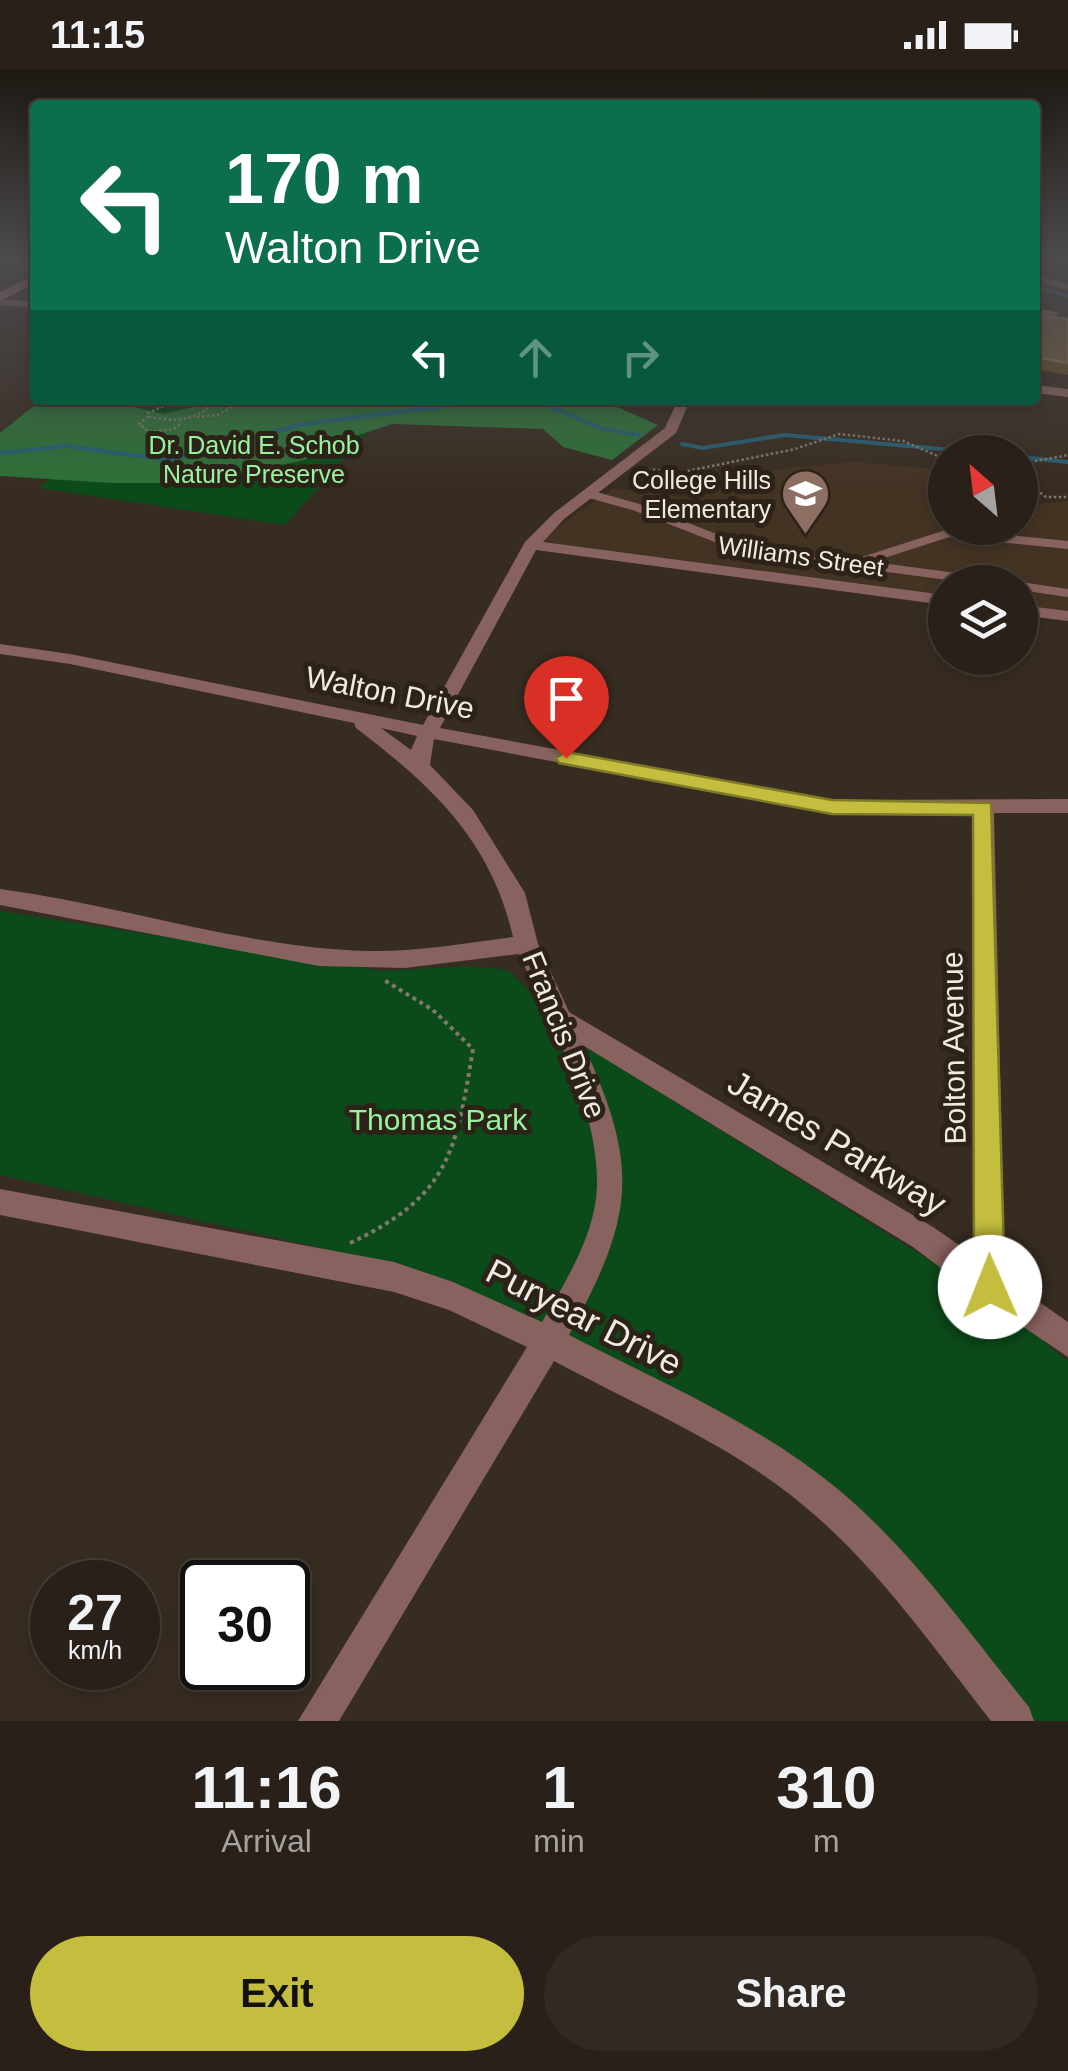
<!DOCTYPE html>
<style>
body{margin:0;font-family:Helvetica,sans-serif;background:#312922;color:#f1f3f6;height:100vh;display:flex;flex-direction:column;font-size:38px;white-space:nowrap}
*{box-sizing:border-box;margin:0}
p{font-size:32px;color:#a5a3a2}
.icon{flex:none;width:55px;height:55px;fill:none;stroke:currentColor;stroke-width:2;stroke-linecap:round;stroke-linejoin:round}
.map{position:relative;height:1651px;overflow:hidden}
.side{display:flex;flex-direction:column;background:#292119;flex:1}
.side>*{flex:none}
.guide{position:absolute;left:30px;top:30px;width:1010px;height:305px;border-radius:10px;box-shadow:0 5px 15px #0003,0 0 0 2px #453e38;background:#0b6e4f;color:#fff;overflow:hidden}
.needle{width:65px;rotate:332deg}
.buttons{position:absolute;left:928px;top:365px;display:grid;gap:20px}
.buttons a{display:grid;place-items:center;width:110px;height:110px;border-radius:50%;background:#292119;box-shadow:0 5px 15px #0003,0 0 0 2px #453e38;font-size:50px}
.speed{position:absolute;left:30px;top:1490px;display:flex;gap:20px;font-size:50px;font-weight:700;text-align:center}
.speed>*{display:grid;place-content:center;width:130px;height:130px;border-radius:50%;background:#292119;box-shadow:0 5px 15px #0003,0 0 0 2px #453e38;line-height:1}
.speed small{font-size:25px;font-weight:400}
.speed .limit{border:5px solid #111;border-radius:15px;background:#fff;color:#111}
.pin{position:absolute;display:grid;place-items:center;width:85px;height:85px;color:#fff;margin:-102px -42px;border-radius:50% 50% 50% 0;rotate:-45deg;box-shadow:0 0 10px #0007}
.pin .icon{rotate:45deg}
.me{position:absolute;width:110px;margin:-55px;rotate:359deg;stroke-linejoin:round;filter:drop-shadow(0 0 8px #0008)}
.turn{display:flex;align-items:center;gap:35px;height:210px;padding:0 30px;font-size:45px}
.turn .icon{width:130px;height:130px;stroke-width:2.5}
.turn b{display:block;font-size:70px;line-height:85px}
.lanes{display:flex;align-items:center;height:95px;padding:0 30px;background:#0003;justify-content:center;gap:50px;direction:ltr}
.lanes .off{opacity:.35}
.eta{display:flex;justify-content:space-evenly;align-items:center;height:170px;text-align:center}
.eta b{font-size:60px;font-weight:700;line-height:70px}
.cta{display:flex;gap:20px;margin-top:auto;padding:20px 30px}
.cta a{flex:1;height:115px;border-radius:60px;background:#c4bd3e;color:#111;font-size:40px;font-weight:700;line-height:115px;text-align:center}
.cta a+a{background:#312922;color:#f1f3f6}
.status{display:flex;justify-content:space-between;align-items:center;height:70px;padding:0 50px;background:#292119;direction:ltr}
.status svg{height:28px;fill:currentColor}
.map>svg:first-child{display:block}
.built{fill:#433323}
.green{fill:#0b4a19}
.forest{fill:#2d7137}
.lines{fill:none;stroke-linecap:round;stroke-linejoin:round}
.stream{stroke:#255f73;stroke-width:4}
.path-far1{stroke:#82786e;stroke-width:2.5;stroke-dasharray:2.5 2.5;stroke-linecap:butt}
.path{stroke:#82786e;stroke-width:4;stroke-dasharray:4 4;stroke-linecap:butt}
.lane{stroke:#88625e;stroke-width:8}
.street{fill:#88625e;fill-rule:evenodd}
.secondary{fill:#bb7e79;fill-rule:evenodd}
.wall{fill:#664b25}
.building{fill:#745c3a;stroke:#887254;stroke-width:2.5}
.route{fill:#c4bd3e;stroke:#7f7b28;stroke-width:2.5}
.labels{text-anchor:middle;stroke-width:10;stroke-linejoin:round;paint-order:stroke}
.far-park-label{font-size:25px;fill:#97f3a0;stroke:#2d2217}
.far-poi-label{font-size:25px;fill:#f1eae2;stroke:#2d2217;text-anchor:end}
.far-street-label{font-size:25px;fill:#f1eae2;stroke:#2d2217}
.street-label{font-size:30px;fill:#f1eae2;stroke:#2d2217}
.park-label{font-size:30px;fill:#97f3a0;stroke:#2d2217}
.near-street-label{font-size:35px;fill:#f1eae2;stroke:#2d2217}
</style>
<div class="status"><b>11:15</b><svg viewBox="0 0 49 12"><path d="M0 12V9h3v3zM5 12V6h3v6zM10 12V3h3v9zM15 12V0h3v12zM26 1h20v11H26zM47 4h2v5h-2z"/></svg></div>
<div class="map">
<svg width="1068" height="1651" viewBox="0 0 1068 1651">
<rect width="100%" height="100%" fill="#372c21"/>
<path class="built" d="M856 392 945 400V458H1020V417L1038 434 1068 431V546L1020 540V512H945V530L531 475 614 418 690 428 784 398Z"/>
<path class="green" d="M150 330H397L285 455 39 418Z
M0 841 382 901 468 896 508 900 591 980 992 1229 1068 1291V1651H1033L851 1436 767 1369 417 1200 0 1105Z"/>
<path class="forest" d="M59 330H107L163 344 223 330H601L658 355 612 390 563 377 543 359 393 354 339 371 304 390 198 413H112L0 406V363L39 332Z"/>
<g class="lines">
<path class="stream" d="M1035 216 1068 226
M682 374 703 378 785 365 975 382
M0 383 67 376 169 390 303 354 455 335 541 333 603 359 639 365
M1020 387 1068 392"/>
<path class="path-far1" d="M177 330 148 343 150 347C176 352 198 351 216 330
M148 346 139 354 149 362 174 359 182 352
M197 347 218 345 235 335 231 330
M1020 394 1068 385
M648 399 678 403 795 379 839 364 903 371 945 389
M1020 408 1046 427H1068"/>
<path class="path" d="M350 1173C450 1126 456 1081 473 979L433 940 384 910"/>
<path class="lane" d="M589 424 636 437 744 479 994 512
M859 492 949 463 1068 475
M1020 516 1068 523"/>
<path class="street" d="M1035 205 1068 214V220L1035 211Z
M0 229 35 232V238L0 235Z
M1035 238 1060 243 1054 246 1035 244Z
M1035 315 1068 319V327L1035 323Z
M678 330H690L676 363 564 449 543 472 945 525V535L536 480 440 658 832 730 1068 729V743H994L1005 1208 1068 1252V1287L979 1227 913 1177 584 976C641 1100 633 1148 569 1265 660 1312 760 1354 839 1420 913 1482 969 1563 1029 1637L1034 1651H991C936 1581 884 1506 817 1447 742 1379 643 1339 554 1291L339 1651H298L527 1277 449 1240 394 1222 0 1145V1119L394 1192 453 1212 542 1252C566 1211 595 1165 597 1117 599 1036 550 955 519 884L405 898 319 896 0 835V819C123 835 244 878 368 881 417 882 465 873 513 867 491 770 432 716 356 658L354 653 70 594 0 584V574L70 584 423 655 525 472 554 443 665 358ZM381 658 417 666 411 680ZM434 669 832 744 973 743 975 1186 933 1157 569 942 538 874 525 823 473 740 430 695Z
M1020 535 1068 541V551L1020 545Z"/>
<path class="secondary" d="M1062 188H1068V191L1063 190Z
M35 205V213L0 231V222Z"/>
</g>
<path class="wall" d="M1035 245 1068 249V305L1035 299Z"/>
<path class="building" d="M1035 245 1068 249V293L1035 287Z"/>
<linearGradient id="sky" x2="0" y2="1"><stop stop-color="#1e1812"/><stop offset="0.45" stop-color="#4d4b4e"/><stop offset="1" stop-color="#4d4b4e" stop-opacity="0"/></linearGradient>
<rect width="1068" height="419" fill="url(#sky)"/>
<path class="route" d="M566 682 832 730 991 733 1005 1217 1001 1228 990 1232 979 1228 974 1217 973 745 832 744 559 693 556 688Z"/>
<defs>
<symbol id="school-pin" viewBox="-11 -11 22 30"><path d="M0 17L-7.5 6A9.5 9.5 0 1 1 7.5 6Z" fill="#8d6e63" stroke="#2d2217"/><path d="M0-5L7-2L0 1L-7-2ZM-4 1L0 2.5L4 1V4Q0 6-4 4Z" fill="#fff"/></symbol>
</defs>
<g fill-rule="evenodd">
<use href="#school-pin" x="778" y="396" width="55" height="75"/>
</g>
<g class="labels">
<g class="far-park-label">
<text x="254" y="384">Dr. David E. Schob<tspan x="254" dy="29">Nature Preserve</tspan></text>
</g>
<g class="far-poi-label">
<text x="771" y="419">College Hills<tspan x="771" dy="29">Elementary</tspan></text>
</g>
<g class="far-street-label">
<text transform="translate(801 486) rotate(8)" y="9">Williams Street</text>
</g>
<g class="street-label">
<text transform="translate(390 623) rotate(11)" y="10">Walton Drive</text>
<text transform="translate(564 965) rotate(68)" y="10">Francis Drive</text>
<text transform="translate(954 978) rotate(-91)" y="10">Bolton Avenue</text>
</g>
<g class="park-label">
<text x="438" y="1060">Thomas Park</text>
</g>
<g class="near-street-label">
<text transform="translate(837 1073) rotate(31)" y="12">James Parkway</text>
<text transform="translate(584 1247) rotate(27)" y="12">Puryear Drive</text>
</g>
</g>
</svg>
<div class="buttons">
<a><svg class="needle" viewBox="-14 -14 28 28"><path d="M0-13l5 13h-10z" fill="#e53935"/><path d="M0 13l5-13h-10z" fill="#a5a3a2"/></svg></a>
<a><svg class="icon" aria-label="layers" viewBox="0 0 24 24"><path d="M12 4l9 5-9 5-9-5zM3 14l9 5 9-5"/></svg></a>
</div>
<div class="speed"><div>27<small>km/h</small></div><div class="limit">30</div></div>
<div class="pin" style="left:566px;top:688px;background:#d93025"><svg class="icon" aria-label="arrive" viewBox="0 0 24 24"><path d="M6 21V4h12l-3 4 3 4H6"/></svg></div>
<svg class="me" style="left:990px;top:1217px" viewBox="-20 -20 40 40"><circle r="19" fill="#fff"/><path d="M0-13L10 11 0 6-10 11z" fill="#c4bd3e"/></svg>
<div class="guide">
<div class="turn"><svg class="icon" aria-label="left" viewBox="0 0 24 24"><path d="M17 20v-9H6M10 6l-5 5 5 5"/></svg><div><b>170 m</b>Walton Drive</div></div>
<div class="lanes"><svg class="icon" aria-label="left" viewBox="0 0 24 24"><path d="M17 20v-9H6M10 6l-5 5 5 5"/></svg><svg class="icon off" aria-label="ahead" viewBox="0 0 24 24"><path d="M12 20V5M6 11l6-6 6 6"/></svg><svg class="icon off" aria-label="right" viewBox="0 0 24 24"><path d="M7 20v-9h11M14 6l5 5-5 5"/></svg></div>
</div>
</div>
<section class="side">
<div class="eta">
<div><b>11:16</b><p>Arrival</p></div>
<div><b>1</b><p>min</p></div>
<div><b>310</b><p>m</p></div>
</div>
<div class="cta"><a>Exit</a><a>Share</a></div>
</section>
